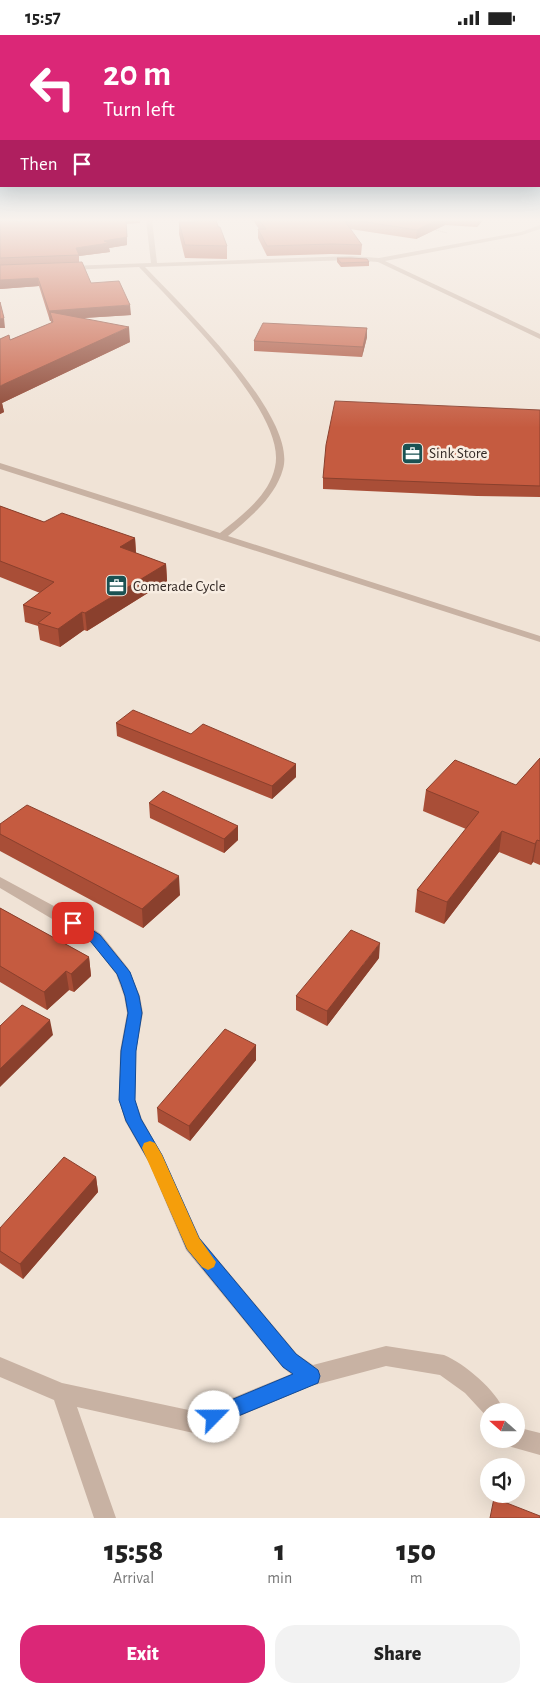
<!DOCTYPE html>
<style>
body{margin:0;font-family:"Alegreya Sans",sans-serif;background:#f2f2f2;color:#222;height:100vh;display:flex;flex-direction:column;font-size:19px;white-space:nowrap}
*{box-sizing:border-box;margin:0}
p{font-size:16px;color:#767676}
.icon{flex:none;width:28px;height:28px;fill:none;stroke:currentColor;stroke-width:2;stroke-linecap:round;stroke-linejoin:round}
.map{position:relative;height:1483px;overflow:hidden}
.sheet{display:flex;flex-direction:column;background:#fff;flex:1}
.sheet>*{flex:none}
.top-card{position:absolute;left:0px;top:0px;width:540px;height:152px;box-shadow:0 5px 20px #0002;background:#db2777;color:#fff;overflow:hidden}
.needle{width:32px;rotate:291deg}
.buttons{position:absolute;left:480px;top:1368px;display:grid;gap:10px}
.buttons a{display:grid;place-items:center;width:45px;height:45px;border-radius:50%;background:#fff;box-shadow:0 5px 20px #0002;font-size:25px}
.pin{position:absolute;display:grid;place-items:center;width:42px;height:42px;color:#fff;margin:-21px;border-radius:10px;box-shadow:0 2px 8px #0006}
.me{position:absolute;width:55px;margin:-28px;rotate:67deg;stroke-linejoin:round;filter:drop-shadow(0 0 4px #0008)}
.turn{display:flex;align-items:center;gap:18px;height:105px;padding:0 20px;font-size:22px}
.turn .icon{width:65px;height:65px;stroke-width:2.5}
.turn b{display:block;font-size:35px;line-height:42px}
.then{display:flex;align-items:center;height:48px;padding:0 20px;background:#0003;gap:10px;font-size:19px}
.eta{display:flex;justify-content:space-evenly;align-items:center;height:85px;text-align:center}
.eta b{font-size:30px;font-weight:800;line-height:35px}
.primary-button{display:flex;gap:10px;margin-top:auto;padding:10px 20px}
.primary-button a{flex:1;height:58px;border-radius:20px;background:#db2777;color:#fff;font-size:20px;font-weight:800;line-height:58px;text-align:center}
.primary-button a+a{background:#f2f2f2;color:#222}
.status{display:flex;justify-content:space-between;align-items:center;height:35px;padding:0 25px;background:#fff;direction:ltr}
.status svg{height:14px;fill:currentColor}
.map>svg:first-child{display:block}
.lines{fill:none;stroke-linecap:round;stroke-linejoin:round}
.path{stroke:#b39c8d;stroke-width:1;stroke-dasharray:1 1;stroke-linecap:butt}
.minor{fill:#c8b2a3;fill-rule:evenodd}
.wall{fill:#a94e37}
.shaded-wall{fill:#8a402d}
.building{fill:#c55b40;stroke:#8a402d}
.route{fill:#1a73e8;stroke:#114b97}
.slow{fill:#f59e0b}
.labels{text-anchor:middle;stroke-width:5;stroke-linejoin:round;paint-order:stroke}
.far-poi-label{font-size:15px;fill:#332925;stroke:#f8ede2;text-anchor:start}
</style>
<div class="status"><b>15:57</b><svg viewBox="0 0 49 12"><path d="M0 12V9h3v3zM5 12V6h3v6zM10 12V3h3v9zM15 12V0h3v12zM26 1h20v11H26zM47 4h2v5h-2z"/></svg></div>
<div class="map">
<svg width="540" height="1483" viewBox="0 0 540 1483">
<rect width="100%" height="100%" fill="#f0e3d6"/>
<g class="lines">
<path class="path" d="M432 194 447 198"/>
<path class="minor" d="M146 185H152L157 228 351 221 379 223 521 197 540 190V194L522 200 385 226 540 299V304L378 227 351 225 145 232C181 270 298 381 283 434 275 463 249 483 228 501L540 601V607L0 434V428L220 498C241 481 269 461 275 432 288 378 175 271 139 232L68 235 65 233 68 231 151 228Z
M0 842 78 884 101 899 128 933 140 961 143 978 136 1016 135 1065 142 1084 162 1120 200 1203 297 1319 313 1330 386 1311 444 1320C464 1328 497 1356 504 1376H489V1384L465 1358 440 1340 386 1331 311 1351 198 1399 77 1372 116 1483H94L54 1365 0 1342V1322L62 1348 198 1377 291 1339 283 1333 186 1215 149 1128 125 1086 119 1065 120 1016 127 978 124 961 116 939 91 907 0 853Z
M516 1392 540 1398V1420L508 1411 506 1404H516Z"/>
</g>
<path class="wall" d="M0 185 20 187V185H140V188L126 189 127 210 109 213 110 217 79 221V227L91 248 131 280 83 283 130 307 2 368 4 377 0 379 10 305 51 288V286H50L39 251 0 254Z
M193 185H216L227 211V224L185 223 179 199V187H194Z
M253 185H483L477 192 445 190 416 204 350 194 362 210 361 220 331 219 267 221 258 203V194H259Z
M337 223 369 227V231L341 232 337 227Z
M367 293V302L362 322 254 316V306Z
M540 375V462L477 461 323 454V443Z
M0 471 44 487 135 503 136 518 166 529 167 546 87 596 84 595 60 612 40 605 38 591 25 587 23 570 40 558 0 542Z
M116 688 191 699 296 729V742L272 764 117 701Z
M540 723V830L533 827 531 830 499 817 444 889 415 877 417 855 466 794 423 776 426 755 516 750Z
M149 768 238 791V805L224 818 150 783Z
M0 789 180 860 143 893 0 816Z
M0 873 89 922 91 941 74 957 69 955 47 975 0 947Z
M379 923 327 991 296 975V961Z
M256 1010V1025L190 1106 158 1087 157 1073Z
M96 1142 98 1157 23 1244 0 1228V1193Z"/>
<path class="shaded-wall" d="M437 185H446L445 190 416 204 417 195Z
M478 185H483L477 192Z
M127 202V210L109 213 110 217 79 221 76 213 104 206Z
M38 243 39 251 0 254V245Z
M130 270 131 280 53 285 50 277 51 286H50L49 276Z
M4 283 5 293H0V284Z
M129 292 130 307 2 368 4 377 0 379V351Z
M367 293V302L362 322 363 312Z
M135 503 136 520 120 512Z
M166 529 167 546 87 596 85 578Z
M82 577 84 595 60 612 58 594Z
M296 729V742L272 764V751Z
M238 791V805L224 818V804Z
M502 796 499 817 444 889 447 867Z
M537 805 533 827 531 830 535 809Z
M179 841 180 860 143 893 142 874Z
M380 908 379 923 327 991V976Z
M89 922 91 941 74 957 71 939Z
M66 936 69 955 47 975 44 957Z
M50 985 53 1000 0 1052V1034Z
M256 1010V1025L190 1106 189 1091Z
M96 1142 98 1157 23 1244 20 1229Z"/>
<path class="building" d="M0 185H13L20 187V185H126L127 202 104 206 109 208 76 213 79 220 0 223Z
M195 185H216L218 192H220L227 211 185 210 179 187H195Z
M259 185H344L362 210 332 209 267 211 258 194H266Z
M354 185H437L417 195Z
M337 223H351L367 224 369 227 341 228Z
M82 227 91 248 119 246 130 270 49 276 38 243 0 245V230Z
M0 267 4 283 0 284Z
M50 277 129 292 0 351V304L9 300 10 305 53 287Z
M263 288 367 293 363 312 254 306Z
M335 366 540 375V451L478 449 323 443 326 410Z
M0 471 44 487 62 478 135 503 120 512 166 529 85 578 82 577 58 594 38 588 51 578 23 570 54 547 0 526Z
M133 675 191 699 203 689 296 729 272 751 116 688Z
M540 723V806L537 805 535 809 502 796 447 867 417 855 479 777 426 755 455 725 516 750Z
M163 756 238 791 224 804 149 768Z
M27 770 179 841 142 874 0 799V789Z
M0 873 89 922 71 939 66 936 44 957 0 931Z
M351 895 380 908 327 976 296 961Z
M22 970 50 985 0 1034V991Z
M225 994 256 1010 189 1091 157 1073Z
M64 1122 96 1142 20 1229 0 1216V1193Z
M494 1463 540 1481V1483H490Z"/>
<linearGradient id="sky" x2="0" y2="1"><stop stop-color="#7ab1d0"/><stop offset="0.47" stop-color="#f8f2ed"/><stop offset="1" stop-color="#f8f2ed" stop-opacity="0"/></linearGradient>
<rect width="540" height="393" fill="url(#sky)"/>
<path class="route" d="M73 883 100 900 130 937 139 961 142 978 136 1016 135 1065 141 1084 162 1120 199 1203 296 1319 318 1335 320 1341 318 1348 214 1391 207 1389 204 1382 207 1375 293 1339 283 1332 187 1214 150 1128 126 1086 119 1065 121 1016 128 978 125 961 121 949 117 939 91 907 69 891 67 888 69 885Z"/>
<path class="slow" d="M150 1106 155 1108 162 1120 199 1203 216 1227 214 1232 208 1235 202 1232 187 1214 142 1113 144 1108Z"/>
<defs>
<symbol id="office-square" viewBox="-11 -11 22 22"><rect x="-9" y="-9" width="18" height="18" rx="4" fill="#1b5253" stroke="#f8ede2"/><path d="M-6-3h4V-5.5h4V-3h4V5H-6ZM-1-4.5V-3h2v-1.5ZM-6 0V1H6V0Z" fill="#fff"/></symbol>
</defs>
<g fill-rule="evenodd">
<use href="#office-square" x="400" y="406" width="25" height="25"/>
<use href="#office-square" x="104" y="538" width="25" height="25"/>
</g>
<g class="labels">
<g class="far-poi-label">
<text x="429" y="423">Sink Store</text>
<text x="133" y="556">Comerade Cycle</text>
</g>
</g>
</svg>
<div class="buttons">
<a><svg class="needle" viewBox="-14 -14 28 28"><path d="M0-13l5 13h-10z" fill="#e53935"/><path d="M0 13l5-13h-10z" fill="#767676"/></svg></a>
<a><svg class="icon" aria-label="sound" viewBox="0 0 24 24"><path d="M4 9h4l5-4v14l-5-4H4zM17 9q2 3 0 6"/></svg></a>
</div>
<div class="pin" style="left:73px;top:888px;background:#d93025"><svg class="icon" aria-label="arrive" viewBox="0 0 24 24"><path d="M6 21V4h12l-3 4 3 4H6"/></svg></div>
<svg class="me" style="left:214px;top:1382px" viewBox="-20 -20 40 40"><circle r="19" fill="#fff"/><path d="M0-13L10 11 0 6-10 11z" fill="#1a73e8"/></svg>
<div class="top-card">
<div class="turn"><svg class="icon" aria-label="left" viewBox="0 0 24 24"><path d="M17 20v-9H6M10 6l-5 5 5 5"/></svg><div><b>20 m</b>Turn left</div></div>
<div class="then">Then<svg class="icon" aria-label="arrive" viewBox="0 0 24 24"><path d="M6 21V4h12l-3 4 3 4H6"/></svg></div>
</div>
</div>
<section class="sheet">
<div class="eta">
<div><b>15:58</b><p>Arrival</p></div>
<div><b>1</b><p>min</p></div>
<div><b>150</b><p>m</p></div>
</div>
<div class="primary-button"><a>Exit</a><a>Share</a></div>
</section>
